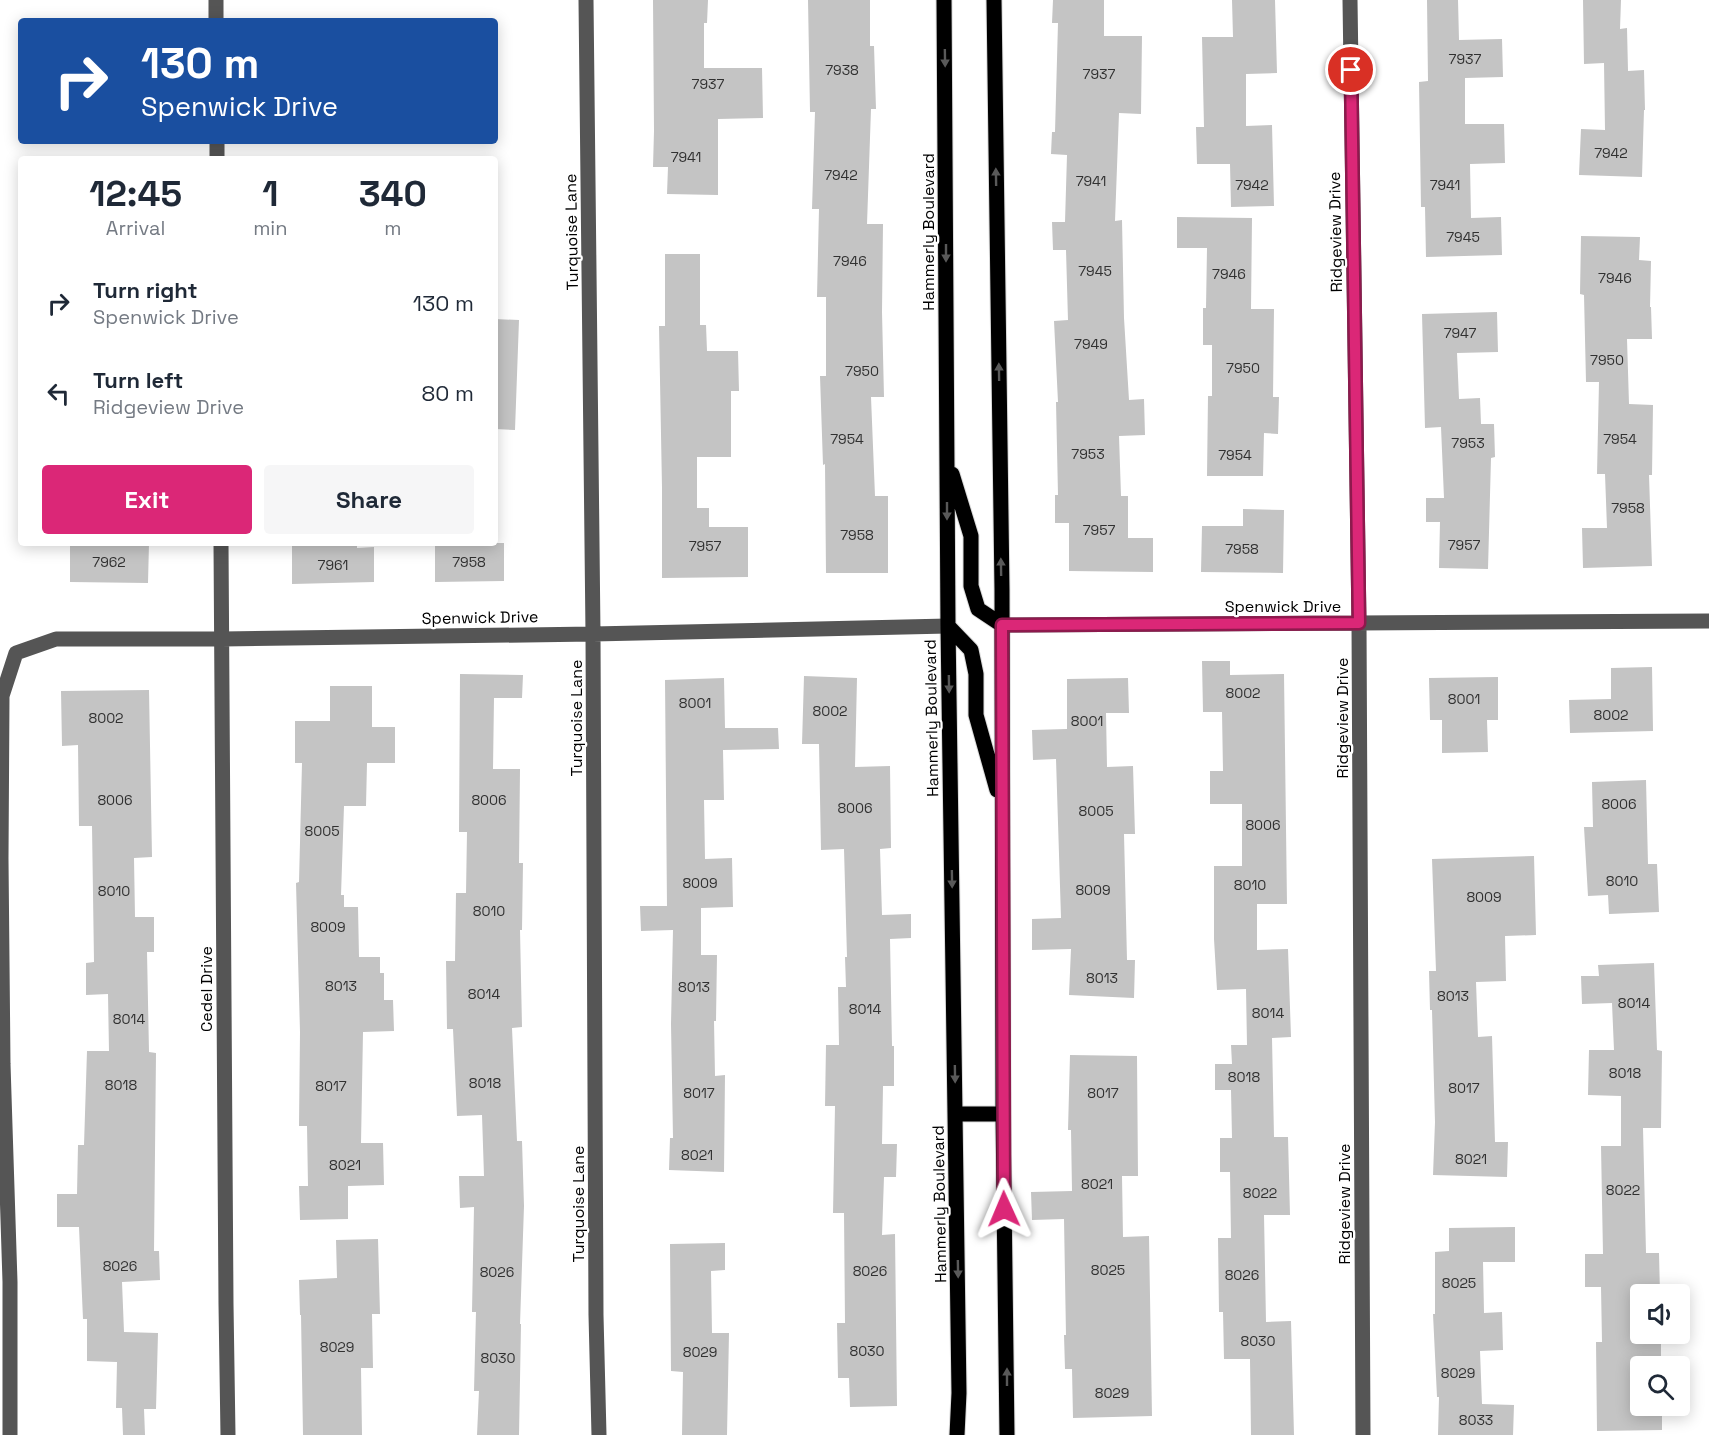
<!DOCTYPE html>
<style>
body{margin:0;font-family:"Space Grotesk",sans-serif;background:#f6f6f7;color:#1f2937;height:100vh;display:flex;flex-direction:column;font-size:22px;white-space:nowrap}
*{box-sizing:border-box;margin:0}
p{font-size:20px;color:#747a83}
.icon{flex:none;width:33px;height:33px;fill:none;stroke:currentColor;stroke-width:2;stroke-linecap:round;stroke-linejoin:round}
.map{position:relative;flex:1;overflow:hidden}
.side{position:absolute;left:18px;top:156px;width:480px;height:390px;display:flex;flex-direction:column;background:#fff;border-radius:6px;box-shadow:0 3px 15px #0003}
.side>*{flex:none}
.guide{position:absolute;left:18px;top:18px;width:480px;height:126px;border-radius:6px;box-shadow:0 3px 15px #0003;background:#1a4fa0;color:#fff;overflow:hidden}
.fabs{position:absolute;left:1630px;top:1284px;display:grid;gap:12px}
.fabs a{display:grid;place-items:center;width:60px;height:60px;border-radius:6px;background:#fff;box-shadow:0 3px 15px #0003;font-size:30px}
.pin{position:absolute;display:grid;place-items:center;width:51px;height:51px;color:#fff;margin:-26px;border:3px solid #fff;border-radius:50%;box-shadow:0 2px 6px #0007}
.me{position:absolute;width:66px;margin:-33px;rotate:359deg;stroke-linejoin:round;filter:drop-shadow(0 0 4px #0008)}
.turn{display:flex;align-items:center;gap:21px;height:126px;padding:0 24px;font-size:27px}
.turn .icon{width:78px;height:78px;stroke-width:2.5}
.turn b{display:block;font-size:42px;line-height:51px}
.eta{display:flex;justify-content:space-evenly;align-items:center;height:102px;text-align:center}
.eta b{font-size:36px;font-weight:700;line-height:42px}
.action{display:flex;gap:12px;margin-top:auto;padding:12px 24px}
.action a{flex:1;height:69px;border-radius:6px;background:#db2777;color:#fff;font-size:24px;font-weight:700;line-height:69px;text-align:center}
.action a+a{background:#f6f6f7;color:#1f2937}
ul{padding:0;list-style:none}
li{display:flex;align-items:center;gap:18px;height:90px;padding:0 24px}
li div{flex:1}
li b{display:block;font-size:22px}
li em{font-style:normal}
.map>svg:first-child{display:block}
.building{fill:#c4c4c4}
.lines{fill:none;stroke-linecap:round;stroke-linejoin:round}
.major-casing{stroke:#dbdbdb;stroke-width:17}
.minor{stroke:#555;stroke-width:15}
.major{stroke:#000;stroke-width:15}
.oneway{fill:#595959}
.route-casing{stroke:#8e194d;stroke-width:15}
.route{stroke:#db2777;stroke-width:10}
.labels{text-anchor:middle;stroke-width:4.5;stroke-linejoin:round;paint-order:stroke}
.number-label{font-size:14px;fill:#313131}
.street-label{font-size:16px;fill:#000;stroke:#fff}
</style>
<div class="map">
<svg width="1709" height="1435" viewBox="0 0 1709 1435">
<rect width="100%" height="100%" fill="#fff"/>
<path class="building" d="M653 0H708L707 23H704V68H762L763 118 718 119V195L667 194 668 167H653L654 131Z
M808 0H870V46H874L876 109H871L867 224H883L882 312 884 397H871L875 496H888V573H826L825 464 823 465 820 376H826V297H817L819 209H812L815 112H810Z
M1053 0H1104V36H1142L1141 114 1119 113 1115 221 1122 220 1124 318 1129 400 1144 399 1145 435 1119 436 1121 496H1128V538H1153V572L1069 571V523H1055V495H1058L1056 402H1058L1054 321 1068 320 1066 250H1053L1052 222H1065L1067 155 1051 154 1052 132H1055L1058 23H1052Z
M1232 0H1275L1277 73 1246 74V126L1272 125 1274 206 1231 207 1230 164H1197L1196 127H1204L1202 37H1233Z
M1427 0H1458L1459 40 1502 39 1503 77 1465 78V124H1504L1505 163 1470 164 1471 218 1501 217 1502 255 1426 257 1425 207H1421L1419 82 1428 81Z
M1583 0H1621L1620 29 1627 28 1628 71 1644 70 1645 110H1644L1642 177 1579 175 1581 129 1605 130 1604 63 1584 64Z
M1177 217 1252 218 1251 309H1274L1273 397H1279L1278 434 1264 433 1263 476H1207L1208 396H1212V345H1203V308H1206L1207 248H1177Z
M1581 236 1640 237 1639 260 1651 261 1650 307H1651L1652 339H1627L1629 404 1653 405 1652 475H1649L1652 566 1583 568 1582 528H1607L1605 474H1597L1599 382H1586L1584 295 1580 294Z
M665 254H700V325H706L707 351H738L739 391H731V457H697V508H709V527H748V577L662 578V488L659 326H665Z
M1497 312 1498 352 1457 353 1459 399 1480 398 1481 424H1494L1495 457 1491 458 1488 569 1439 568 1440 522H1426V498H1444L1441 427 1425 428 1422 314Z
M495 319 519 320 515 430 495 429Z
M1243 509 1284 510 1283 573 1201 572 1202 526H1243Z
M70 543H149L148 583 70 582Z
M302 543H357V548L374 547V582L292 584V546H302Z
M435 543H504V581L435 582Z
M1202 661H1230V675L1284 674 1287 904H1257V950L1288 949 1291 1037 1272 1038 1274 1137H1288L1290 1215H1264L1266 1322 1291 1321 1294 1435H1251L1250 1359H1224L1223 1312H1219L1218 1238H1231L1230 1172H1220V1138H1232L1231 1090H1215V1064H1232L1231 1045H1247L1246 989 1217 990 1214 939V866H1242V804H1210V771H1223L1222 712H1203Z
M1652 667 1653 731 1570 733 1569 700 1611 699V668Z
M460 674 523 675 522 698H494L493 769H520L519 863H523L522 930H520L522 1027 512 1028 517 1141H522L524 1206 520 1324H521L519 1435H477L479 1391H474L476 1312H472L474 1207 460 1208 459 1176H484L482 1115 457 1116 453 1029H447L446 961H455L456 893H466L467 832H459Z
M804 676 857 678 855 767 890 766 891 848 880 849 882 915 911 914V938L890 939 892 1046H894V1086H883L882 1144H897L896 1177H884L882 1235 895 1234 897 1406 850 1407 849 1378H838L837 1323H845L844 1213H833L835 1106H825L826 1045H839L838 987H846L845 957H847L844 849 821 850 819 744H802Z
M1498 677V720H1487L1488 752 1442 753V720H1430L1429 678Z
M724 678 725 728H778L779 749 723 750 724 800H704L705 859 732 858 733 907 701 908V955H717L716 1021H714L715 1076 725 1075 724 1172 669 1170 670 1138H673L671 1024 673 930 641 931 640 906H667L665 680Z
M1128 678 1129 713H1106L1107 767 1133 766 1135 834H1124L1127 960H1135L1134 998 1069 995 1071 949 1032 950V919L1061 918 1056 759 1033 760 1032 730 1067 729V679Z
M330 686H372V727H395V763H367L366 806H344L341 895H344V907H358L359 957H380V973H384V1000H393L394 1031 363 1032 361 1143H383L384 1185 348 1186V1219L300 1220 299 1186H308L307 1126H299L300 1032 296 883 299 882 302 763H295V721H330Z
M149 690 152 857 134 858 135 917H154V952H147L149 1052 156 1053 154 1251H159L160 1280 122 1282 124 1332 158 1333 156 1409H144L145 1435H123L122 1408H116L117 1362 87 1361V1319H83L79 1227H57V1194H77L78 1145H84L87 1051H109L108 994 86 995V963L94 962 92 826H79L78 745 62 746 61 691Z
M1646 780 1648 864H1657L1659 912 1609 914 1608 895 1588 896 1584 827H1593L1592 782Z
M1534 856 1536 935 1505 936 1506 981 1476 982 1478 1037 1492 1036 1495 1142H1508L1507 1177 1433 1175 1435 1122 1432 1010H1430L1429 971H1436L1432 859Z
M1654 963 1657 1050 1662 1051 1661 1128H1643L1646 1253H1659L1660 1294H1641V1341H1661V1366H1641V1406H1662V1430L1597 1431 1596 1342H1602L1601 1287H1585V1254H1603L1601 1146H1621V1096L1588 1095 1589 1050H1614L1612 1003 1582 1004 1581 976H1599L1598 965Z
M1070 1055 1137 1056 1138 1176H1122L1123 1237 1149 1236 1152 1416 1073 1418 1072 1369H1065L1064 1335H1066L1064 1219 1032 1220 1031 1192 1072 1191 1071 1130H1068Z
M1515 1227V1262H1483L1484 1313 1502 1312 1503 1350 1480 1351 1482 1404 1514 1405 1513 1435H1438L1439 1397H1437L1433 1314H1435V1252L1449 1251V1228Z
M378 1239 380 1314H372L373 1368H361L362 1435H303L301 1315H300L299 1280 337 1278 336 1240Z
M725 1243V1270L711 1271 712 1333H729L727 1435H682L683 1372 671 1371 670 1244Z"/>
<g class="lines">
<defs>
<path id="major" d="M944 0 948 626 959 1393 957 1435
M994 0 1002 590 1003 1114 1007 1435
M952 474 971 536V586L978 609 1002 625
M948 626 971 650 976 674V715L997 790
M956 1114H1003"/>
</defs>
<use href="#major" class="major-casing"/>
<path class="minor" d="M216 0V21
M586 0 593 634 596 1315 599 1435
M1350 0 1359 623 1363 1435
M217 141V159
M221 543 226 1304 228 1435
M1002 625 1709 621
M10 1435V1282L3 1064 1 859 2 696 16 653 56 639H222L593 634 948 626"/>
<use href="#major" class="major"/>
</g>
<defs><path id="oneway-solid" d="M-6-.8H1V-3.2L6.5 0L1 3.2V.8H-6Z" transform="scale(1.5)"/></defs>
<g class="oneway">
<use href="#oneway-solid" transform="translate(945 58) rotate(89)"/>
<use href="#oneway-solid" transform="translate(996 177) rotate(-91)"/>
<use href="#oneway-solid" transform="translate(946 253) rotate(90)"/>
<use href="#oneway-solid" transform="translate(999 372) rotate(-91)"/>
<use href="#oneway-solid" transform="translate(947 511) rotate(90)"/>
<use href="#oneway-solid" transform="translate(1001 567) rotate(-91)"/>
<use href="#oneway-solid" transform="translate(949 684) rotate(89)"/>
<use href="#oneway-solid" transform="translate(952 879) rotate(89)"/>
<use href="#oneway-solid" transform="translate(955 1074) rotate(89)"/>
<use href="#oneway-solid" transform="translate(958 1269) rotate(89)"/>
<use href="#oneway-solid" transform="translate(1007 1377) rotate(-90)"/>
</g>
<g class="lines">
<defs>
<path id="route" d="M1004 1209 1002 625 1359 623 1351 70"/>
</defs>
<use href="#route" class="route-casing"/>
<use href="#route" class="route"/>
</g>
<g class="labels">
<g class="number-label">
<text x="1465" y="64">7937</text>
<text x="842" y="75">7938</text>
<text x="1099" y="79">7937</text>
<text x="708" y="89">7937</text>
<text x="1611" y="158">7942</text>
<text x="686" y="162">7941</text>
<text x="841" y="180">7942</text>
<text x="1091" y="186">7941</text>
<text x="1252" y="190">7942</text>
<text x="1445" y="190">7941</text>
<text x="1463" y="242">7945</text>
<text x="850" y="266">7946</text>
<text x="1095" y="276">7945</text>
<text x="1229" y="279">7946</text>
<text x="1615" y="283">7946</text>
<text x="1460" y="338">7947</text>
<text x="1091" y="349">7949</text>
<text x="1607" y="365">7950</text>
<text x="1243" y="373">7950</text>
<text x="862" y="376">7950</text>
<text x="847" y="444">7954</text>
<text x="1620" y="444">7954</text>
<text x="1468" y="448">7953</text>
<text x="1088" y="459">7953</text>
<text x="1235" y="460">7954</text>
<text x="1628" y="513">7958</text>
<text x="1099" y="535">7957</text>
<text x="857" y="540">7958</text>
<text x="1464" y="550">7957</text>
<text x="705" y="551">7957</text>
<text x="1242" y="554">7958</text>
<text x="109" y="567">7962</text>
<text x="469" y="567">7958</text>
<text x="333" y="570">7961</text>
<text x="1243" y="698">8002</text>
<text x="1464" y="704">8001</text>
<text x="695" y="708">8001</text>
<text x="830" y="716">8002</text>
<text x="1611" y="720">8002</text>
<text x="106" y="723">8002</text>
<text x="1087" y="726">8001</text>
<text x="115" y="805">8006</text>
<text x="489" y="805">8006</text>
<text x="1619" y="809">8006</text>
<text x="855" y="813">8006</text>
<text x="1096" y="816">8005</text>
<text x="1263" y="830">8006</text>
<text x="322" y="836">8005</text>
<text x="1622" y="886">8010</text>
<text x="700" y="888">8009</text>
<text x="1250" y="890">8010</text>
<text x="1093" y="895">8009</text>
<text x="114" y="896">8010</text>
<text x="1484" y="902">8009</text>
<text x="489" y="916">8010</text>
<text x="328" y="932">8009</text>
<text x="1102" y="983">8013</text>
<text x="341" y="991">8013</text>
<text x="694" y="992">8013</text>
<text x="484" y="999">8014</text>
<text x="1453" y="1001">8013</text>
<text x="1634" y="1008">8014</text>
<text x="865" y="1014">8014</text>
<text x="1268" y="1018">8014</text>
<text x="129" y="1024">8014</text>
<text x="1625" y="1078">8018</text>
<text x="1244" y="1082">8018</text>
<text x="485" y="1088">8018</text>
<text x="121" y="1090">8018</text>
<text x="331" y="1091">8017</text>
<text x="1464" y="1093">8017</text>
<text x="699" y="1098">8017</text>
<text x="1103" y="1098">8017</text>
<text x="697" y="1160">8021</text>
<text x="1471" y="1164">8021</text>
<text x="345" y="1170">8021</text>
<text x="1097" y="1189">8021</text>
<text x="1623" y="1195">8022</text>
<text x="1260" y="1198">8022</text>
<text x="120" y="1271">8026</text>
<text x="1108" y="1275">8025</text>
<text x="870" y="1276">8026</text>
<text x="497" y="1277">8026</text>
<text x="1242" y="1280">8026</text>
<text x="1459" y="1288">8025</text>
<text x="1258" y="1346">8030</text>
<text x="337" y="1352">8029</text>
<text x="867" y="1356">8030</text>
<text x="700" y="1357">8029</text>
<text x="498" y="1363">8030</text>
<text x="1458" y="1378">8029</text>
<text x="1112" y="1398">8029</text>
<text x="1476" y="1425">8033</text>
</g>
<g class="street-label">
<text transform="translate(571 232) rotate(-91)" y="6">Turquoise Lane</text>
<text transform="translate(928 232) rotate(-90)" y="6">Hammerly Boulevard</text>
<text transform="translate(1335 232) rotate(-91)" y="6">Ridgeview Drive</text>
<text x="1283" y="612">Spenwick Drive</text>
<text transform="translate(480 617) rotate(-1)" y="6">Spenwick Drive</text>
<text transform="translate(576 718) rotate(-90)" y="6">Turquoise Lane</text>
<text transform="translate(931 718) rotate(-91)" y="6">Hammerly Boulevard</text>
<text transform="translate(1342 718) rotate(-90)" y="6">Ridgeview Drive</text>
<text transform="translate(206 989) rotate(-90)" y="6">Cedel Drive</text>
<text transform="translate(578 1204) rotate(-90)" y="6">Turquoise Lane</text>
<text transform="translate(939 1204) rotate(-91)" y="6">Hammerly Boulevard</text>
<text transform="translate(1344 1204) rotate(-90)" y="6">Ridgeview Drive</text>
</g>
</g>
</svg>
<div class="fabs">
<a><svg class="icon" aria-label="sound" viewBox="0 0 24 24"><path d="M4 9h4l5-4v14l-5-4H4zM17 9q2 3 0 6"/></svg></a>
<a><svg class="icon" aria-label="search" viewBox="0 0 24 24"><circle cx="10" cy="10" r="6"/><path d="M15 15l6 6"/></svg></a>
</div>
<div class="pin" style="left:1351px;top:70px;background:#d93025"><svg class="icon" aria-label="arrive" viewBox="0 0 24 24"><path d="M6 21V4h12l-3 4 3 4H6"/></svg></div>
<svg class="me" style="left:1004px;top:1209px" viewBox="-20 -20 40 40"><path d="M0-17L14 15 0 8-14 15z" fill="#db2777" stroke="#fff" stroke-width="4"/></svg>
<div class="guide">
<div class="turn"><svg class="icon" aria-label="right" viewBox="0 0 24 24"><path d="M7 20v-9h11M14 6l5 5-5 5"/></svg><div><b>130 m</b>Spenwick Drive</div></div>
</div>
<section class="side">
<div class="eta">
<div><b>12:45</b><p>Arrival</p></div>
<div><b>1</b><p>min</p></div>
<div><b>340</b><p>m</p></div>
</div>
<ul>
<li><svg class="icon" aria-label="right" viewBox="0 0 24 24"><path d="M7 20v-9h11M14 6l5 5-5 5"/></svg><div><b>Turn right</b><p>Spenwick Drive</p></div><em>130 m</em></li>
<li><svg class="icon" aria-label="left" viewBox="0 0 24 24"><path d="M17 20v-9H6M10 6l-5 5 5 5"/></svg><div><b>Turn left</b><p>Ridgeview Drive</p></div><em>80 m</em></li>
</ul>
<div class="action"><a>Exit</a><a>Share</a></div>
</section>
</div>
